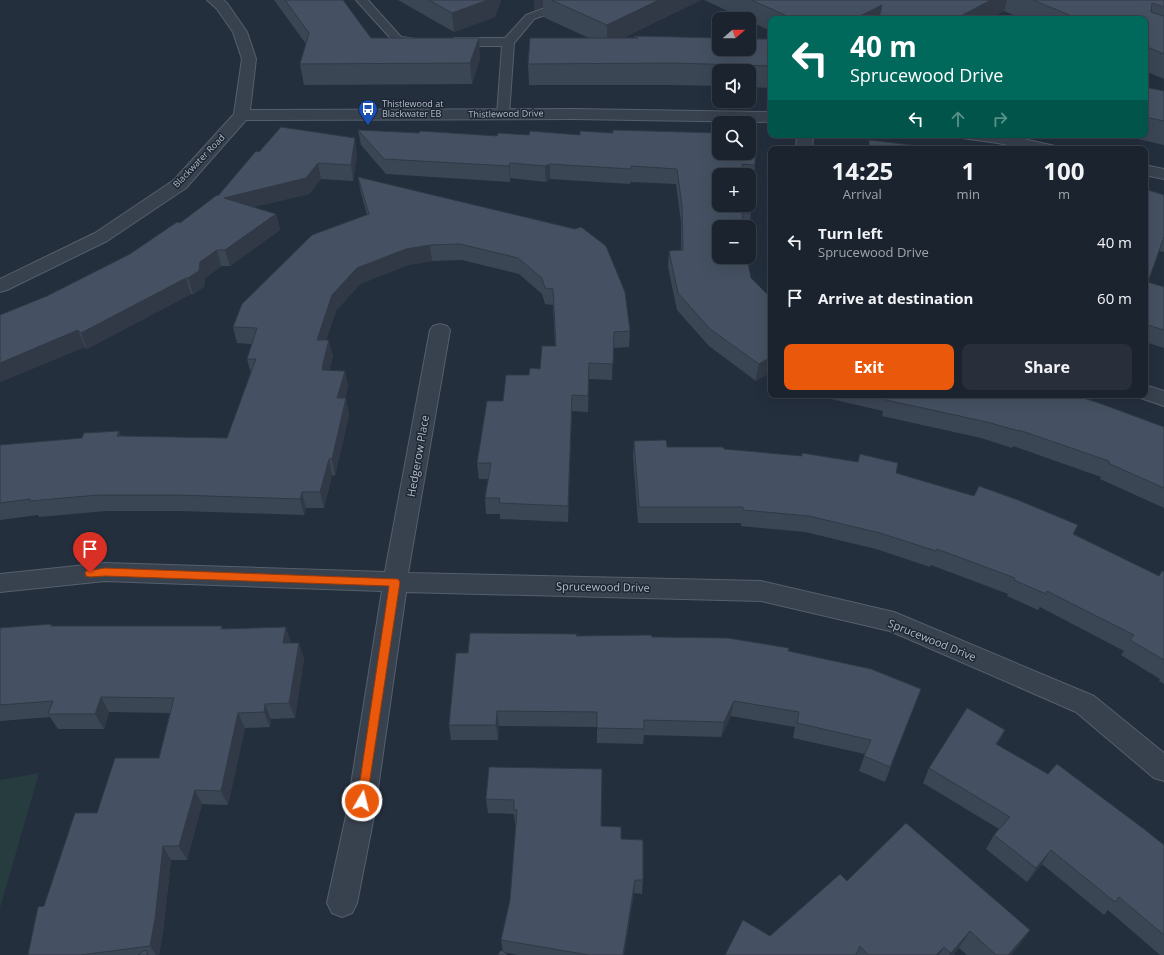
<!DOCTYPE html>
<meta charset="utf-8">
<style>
body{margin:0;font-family:"Open Sans",sans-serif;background:#282f3a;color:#f1f3f6;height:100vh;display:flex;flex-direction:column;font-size:15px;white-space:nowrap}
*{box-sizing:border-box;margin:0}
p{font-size:13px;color:#a0a4aa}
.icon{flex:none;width:22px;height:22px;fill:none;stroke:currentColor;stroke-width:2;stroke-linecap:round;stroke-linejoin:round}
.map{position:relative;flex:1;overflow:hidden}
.drawer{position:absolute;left:768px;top:146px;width:380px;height:252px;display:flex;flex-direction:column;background:#1b232e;border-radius:8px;box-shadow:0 4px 16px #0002,0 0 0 1px #39404a}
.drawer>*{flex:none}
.hud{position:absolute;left:768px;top:16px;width:380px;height:122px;border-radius:8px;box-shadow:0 4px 16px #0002,0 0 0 1px #39404a;background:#00695c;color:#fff;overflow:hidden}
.needle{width:26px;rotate:70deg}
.controls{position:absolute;left:712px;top:12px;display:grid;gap:8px}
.controls a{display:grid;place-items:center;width:44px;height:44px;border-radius:8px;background:#1b232e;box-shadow:0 4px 16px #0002,0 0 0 1px #39404a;font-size:20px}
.pin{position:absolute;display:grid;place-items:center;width:34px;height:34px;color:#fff;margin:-41px -17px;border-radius:50% 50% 50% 0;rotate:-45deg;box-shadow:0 0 4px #0007}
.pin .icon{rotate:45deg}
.me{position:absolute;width:44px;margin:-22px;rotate:8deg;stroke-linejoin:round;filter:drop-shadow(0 0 3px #0008)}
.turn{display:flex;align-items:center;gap:14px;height:84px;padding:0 16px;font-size:18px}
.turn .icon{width:52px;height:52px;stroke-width:2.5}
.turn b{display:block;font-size:28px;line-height:34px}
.lanes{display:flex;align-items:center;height:38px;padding:0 16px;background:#0003;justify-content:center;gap:20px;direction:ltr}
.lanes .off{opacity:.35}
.eta{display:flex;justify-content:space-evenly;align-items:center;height:68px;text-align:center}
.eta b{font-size:24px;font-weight:700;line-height:28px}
.button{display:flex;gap:8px;margin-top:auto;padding:8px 16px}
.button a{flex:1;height:46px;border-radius:8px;background:#ea580c;color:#fff;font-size:16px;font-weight:700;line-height:46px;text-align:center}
.button a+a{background:#282f3a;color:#f1f3f6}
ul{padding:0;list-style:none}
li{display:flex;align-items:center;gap:12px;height:56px;padding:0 16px}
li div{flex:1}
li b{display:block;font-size:15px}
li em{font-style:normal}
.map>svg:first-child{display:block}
.green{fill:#263c3f}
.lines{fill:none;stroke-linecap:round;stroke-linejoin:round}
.service-casing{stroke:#565f6c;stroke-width:2}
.minor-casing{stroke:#565f6c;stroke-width:2}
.tertiary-casing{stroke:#565f6c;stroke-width:2}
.service{fill:#38414e;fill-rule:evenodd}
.minor{fill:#38414e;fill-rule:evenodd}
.tertiary{fill:#38414e;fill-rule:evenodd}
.wall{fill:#3b4654}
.shaded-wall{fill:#303945}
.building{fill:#455162;stroke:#303945}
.route{fill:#ea580c;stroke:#983908}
.labels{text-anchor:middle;stroke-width:3;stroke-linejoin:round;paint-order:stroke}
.far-poi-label{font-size:9px;fill:#b4bcc9;stroke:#1d2633;text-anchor:start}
.far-street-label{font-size:9px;fill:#b4bcc9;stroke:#1d2633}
.street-label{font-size:11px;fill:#b4bcc9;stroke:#1d2633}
</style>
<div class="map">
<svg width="1164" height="955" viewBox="0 0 1164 955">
<rect width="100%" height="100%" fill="#242f3e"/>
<path class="green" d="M39 773 0 908V780Z"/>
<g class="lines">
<defs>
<path id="service" d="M356 0H368L401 37 423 40 425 42 423 44 419 46 394 42Z
M566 0H582L580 2 534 19 514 43 509 115 508 118H498L497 115 502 46H455L451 44 449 42 451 40 455 38H505L526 15Z"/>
<path id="minor" d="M797 135H813L812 149H796Z
M440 324 447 326 450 330 408 573 761 581 894 612 1094 696 1164 753V781L1154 778 1076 712 890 631 761 601 406 592 374 816 357 903 352 913 342 917 332 913 327 903 346 816 382 591 105 581 0 592V574L105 563 385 572 430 330 433 326Z
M1145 385 1164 391V406L1138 397 1137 395H1145Z"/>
<path id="tertiary" d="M207 0H223L227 3 247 32 256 59 250 110 574 109 771 112V122L574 119 246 120 186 188 107 241 7 290 0 292V279L95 233 174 180 234 114 242 59 233 32 217 9Z
M960 135H1006L1055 146 1057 149H1027L998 143 962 138Z
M1145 165 1164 169V179L1145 175Z"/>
</defs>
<use href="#service" class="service-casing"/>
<use href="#minor" class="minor-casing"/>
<use href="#tertiary" class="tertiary-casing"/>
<use href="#service" class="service"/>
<use href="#minor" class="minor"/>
<use href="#tertiary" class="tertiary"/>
</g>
<path class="wall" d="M274 0H343L371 38 480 59 472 84 304 85 300 64 306 44Z
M398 0H501L495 17 454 32Z
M534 0H701L623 38H634V36L771 39V88L749 87V71H719V86L671 85H529L528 64 589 38 543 17V7L534 10Z
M704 0H1164V79L1145 71V19H1023L1004 11 989 19H771V31L749 21V19H745Z
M1145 87 1164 91V145L1120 135H1145Z
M358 130 755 165 754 181 749 180V175H719L751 213 749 228V227H719L749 268 751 278 771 298 756 381 709 346 677 310 668 267 669 251 681 250V222L676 184 631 182 630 184 550 179 546 182 510 178V182L386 174 361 145Z
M259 152 357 154 353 181 321 179 309 194 253 207 276 214 280 230 230 266H221L205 278 204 287 193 294H191L87 349 85 347 0 382V315L47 296 130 254 180 223 218 196Z
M358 177 575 229 630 331 629 347 613 348 612 380 589 379 588 412 572 411 568 522 500 519V514H486L485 498 488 479H479L477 463 503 401 529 375 540 369 555 346 553 305 545 304 542 294 519 274 462 260 432 261 408 265 360 284 336 311 326 340 333 356 329 371H345L348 387 345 398H346L349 415 335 476 332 475 324 508H306L304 515 182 511H106L39 517 38 515 0 520V445L82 438 119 431 121 437 227 438 251 373 247 359 252 344 237 343 233 327 367 215 361 193Z
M1145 189 1164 195V252L1159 251 1148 282 1164 287V348L1145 342Z
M800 395H1059L1164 427V508L1100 479 1101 477 1013 446 1012 448 981 438 882 416 883 411 818 396 811 399Z
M634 441 667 447 896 473 1073 534 1159 576 1164 572V684L1159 681 1160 679 1121 655 1124 651 1040 607 1038 610 1007 596 1008 594 931 565 930 567 876 549 805 532 741 526V523H638L633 457Z
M51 624 52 626H222L223 629 291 642V643L304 658 295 718 271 719 270 727 245 728 228 805 202 804 187 860H171L163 932 159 955H28L44 906 97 813 159 758 170 713 109 712 104 729H58L50 717 0 721V628Z
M577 636 652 637 788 651 921 689 885 782 859 771 865 754 793 738 795 727 731 716 721 737 644 735 643 744 597 743V727L499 726 498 740H451L449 725 468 653Z
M1005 730 997 745 1164 845V955H1160L1108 910 1104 915 1042 864 1027 882 986 849 994 835 999 829 923 783 929 768Z
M489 767 601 826 621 839 643 880 642 894 634 893 624 955H518L503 952 501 940 510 900 516 824H515L514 814 488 813 486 799Z
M847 881 1030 930 1018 947 1011 955H967L959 948 954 955H725L770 936Z"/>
<path class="shaded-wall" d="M488 0H501L495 17 454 32 452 13Z
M534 0H543V7L534 10Z
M659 0H701L607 46V25Z
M991 0H1007L1004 11 989 19H955Z
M882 5 879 19H854Z
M479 38 480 59 472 84 470 63Z
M355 138 357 154 353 181 351 165Z
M318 163 321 179 309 194 228 213 224 198Z
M510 163V182L509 166Z
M550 164V179L546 182 545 166Z
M276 214 280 230 230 266 225 250Z
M430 245 432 261 408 265 360 284 336 311 320 356 317 340 332 295 357 268 406 249Z
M217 250 221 266 205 278 204 287 193 294 188 278 200 262Z
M186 278 191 294 87 349 81 333Z
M78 330 85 347 0 382V363Z
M329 340 333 356 326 380V387L322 367Z
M771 357V372L756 381 759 364Z
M589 363V379L588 412V396Z
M345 371 348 387 341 414 337 398Z
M572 395V411L568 522V506Z
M812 395H818L811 399Z
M346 398 349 415 335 476 332 459Z
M119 431 125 447 117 436Z
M329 459 332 475 324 508 320 492Z
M302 492 306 508 304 515 300 499Z
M286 627 291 642 288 659 283 643Z
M299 643 304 658 295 718 289 703Z
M101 697 109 712 104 729 95 714Z
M734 701 731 716 721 737 724 722Z
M265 704 271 719 270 727 264 712Z
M497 711 499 726 498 740 496 725Z
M238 713 245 728 228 805 221 791Z
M1005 730 997 745 996 744Z
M195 790 202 804 187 860 179 846Z
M163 846 171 860 163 932 159 955H156L150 946Z
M1051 850 1042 864 1027 882 1036 868Z
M635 880 634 893 624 955H623Z
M1030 930 1018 947 1011 955H1008Z
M970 931 959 948 954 955H949Z
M944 947 939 955H936Z"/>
<path class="building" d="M285 0H343L371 38H479L470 63 300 64 309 33Z
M429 0H488L452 13Z
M551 0H659L607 25Z
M751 0H991L955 19H879L882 5 854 19H794Z
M1033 0H1164V7L1152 3 1151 12 1164 16V54L1145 46V19H1079Z
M634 36 719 38V49H749V39H771V66L673 63 528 64 530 38H638Z
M1145 87 1164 91V121L1145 117Z
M281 127 355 138 351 165 318 163 306 178 224 198 276 214 225 250H217L200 262 199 271 188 278H186L81 333 78 330 0 363V315L47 296 130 254 177 222 180 223 217 195 218 196 256 151 259 152Z
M358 130 419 133 420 131 497 136 498 133 529 135 530 131 580 135V131L613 133V130L719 133V153H749V133L756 134 755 165 742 164 744 175H719V205H749V202L751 213H742L744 227H719V257H747L749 268 751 278 771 298V357L759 364 710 329 678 293 669 251 683 250 682 206 677 169 631 166V169L550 164 545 166 510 163 509 166 384 159Z
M869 140 946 149H869Z
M358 177 575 229 581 227 606 246 625 292 630 331 614 332 613 364 589 363 588 396 572 395 568 506 499 503 500 498H485L491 463H477L487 401H503L506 375H529L530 368 540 369 542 346H556L553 289 545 288 542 278 518 258 460 244 430 245 406 249 357 268 332 295 317 340H329L322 367H323L322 370 345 371 337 398H346L332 459H329L320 492H302L300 499 176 495H98L30 501V499L0 503V445L82 438 84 433 119 431 117 436 227 438 256 359H247L257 328 233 327 242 304 312 235 369 214Z
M1145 189 1164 195V237L1148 282 1164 287V330L1145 324Z
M888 395H1059L1065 397 1066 395H1074L1102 404 1164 427V488L1108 463 1109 461 1019 430V431L987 422 886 400Z
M666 440 667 447H723L724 449 802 456V453L858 462 860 454 898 463 896 473 974 496 979 486 1018 500 1078 525 1073 534 1159 576 1162 571 1164 572V660L1130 640 1134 635 1047 591 1046 594 1014 580 1015 578 937 549 936 551 880 533 809 516 743 510V507H639L634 441Z
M51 624V626H222L221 629 286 627 283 643H299L289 703 265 704 264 712 238 713 221 791 195 790 179 846H163L155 919 150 946 80 955H28L38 907 44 906 75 813H97L115 758H159L174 698 101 697 95 714H48L53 701 0 705V628Z
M470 633 577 634 576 636 651 635 652 637 728 638 789 648 788 651 871 669 921 689 890 767 864 756 871 740 797 723 799 712 734 701 724 722 644 720V729L597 728V712L497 711 496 725H449L456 653H468Z
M967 708 1005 730 996 744 1048 774 1057 764 1144 829 1164 845V935L1119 897 1115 902 1051 850 1036 868 994 835 1010 817 929 768Z
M489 767 602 769 601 826 621 827V839L643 840V880H635L623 955H589L501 940 510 900 517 810H514V800L486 799Z
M906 823 1030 930 1008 955H996L970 931 951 953 944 947 936 955H868L860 946 856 955H725L743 920 770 936 840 874 847 881Z
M145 950 148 955H138Z
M501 950 508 955H498Z"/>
<path class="route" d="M105 568 398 579 400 582 366 805 362 806 358 805 357 801 389 586 105 576 90 577 86 576 85 573 86 571Z"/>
<defs>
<symbol id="bus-pin" viewBox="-11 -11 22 30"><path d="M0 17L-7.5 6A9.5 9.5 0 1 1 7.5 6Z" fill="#1a4fb4" stroke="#1d2633"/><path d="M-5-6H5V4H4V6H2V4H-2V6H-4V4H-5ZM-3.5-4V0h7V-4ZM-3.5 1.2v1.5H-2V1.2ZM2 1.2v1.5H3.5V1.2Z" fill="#fff"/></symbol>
</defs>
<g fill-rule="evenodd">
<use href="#bus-pin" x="357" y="98" width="22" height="30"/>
</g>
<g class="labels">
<g class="far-poi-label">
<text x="382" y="107">Thistlewood at<tspan x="382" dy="10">Blackwater EB</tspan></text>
</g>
<g class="far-street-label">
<text transform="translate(506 114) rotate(-1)" y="3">Thistlewood Drive</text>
<text transform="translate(199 161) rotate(-46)" y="3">Blackwater Road</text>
</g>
<g class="street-label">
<text transform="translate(418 456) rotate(-80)" y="4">Hedgerow Place</text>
<text transform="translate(603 587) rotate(1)" y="4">Sprucewood Drive</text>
<text transform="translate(932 640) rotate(22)" y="4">Sprucewood Drive</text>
</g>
</g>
</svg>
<div class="controls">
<a><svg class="needle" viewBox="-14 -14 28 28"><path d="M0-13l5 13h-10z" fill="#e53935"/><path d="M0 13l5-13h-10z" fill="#a0a4aa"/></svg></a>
<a><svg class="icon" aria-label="sound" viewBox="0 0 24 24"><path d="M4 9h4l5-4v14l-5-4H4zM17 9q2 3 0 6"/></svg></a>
<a><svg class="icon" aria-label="search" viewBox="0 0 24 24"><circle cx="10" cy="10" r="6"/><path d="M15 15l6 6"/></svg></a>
<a>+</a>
<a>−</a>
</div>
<div class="pin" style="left:90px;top:573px;background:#d93025"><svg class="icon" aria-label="arrive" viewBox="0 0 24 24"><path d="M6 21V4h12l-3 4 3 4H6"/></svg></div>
<svg class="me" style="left:362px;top:801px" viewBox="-20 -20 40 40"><circle r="17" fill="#ea580c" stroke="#fff" stroke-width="3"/><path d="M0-11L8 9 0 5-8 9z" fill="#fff"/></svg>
<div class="hud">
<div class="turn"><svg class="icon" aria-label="left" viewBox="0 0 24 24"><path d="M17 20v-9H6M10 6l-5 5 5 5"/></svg><div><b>40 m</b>Sprucewood Drive</div></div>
<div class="lanes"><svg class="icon" aria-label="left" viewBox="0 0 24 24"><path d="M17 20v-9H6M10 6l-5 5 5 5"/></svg><svg class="icon off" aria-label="ahead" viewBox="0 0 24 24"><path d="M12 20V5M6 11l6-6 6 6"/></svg><svg class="icon off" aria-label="right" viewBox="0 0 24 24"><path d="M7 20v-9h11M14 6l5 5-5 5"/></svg></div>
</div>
<section class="drawer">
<div class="eta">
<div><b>14:25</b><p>Arrival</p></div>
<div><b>1</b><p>min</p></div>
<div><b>100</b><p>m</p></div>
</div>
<ul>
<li><svg class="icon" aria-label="left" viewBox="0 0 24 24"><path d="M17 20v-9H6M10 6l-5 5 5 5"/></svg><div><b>Turn left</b><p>Sprucewood Drive</p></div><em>40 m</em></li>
<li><svg class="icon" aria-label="arrive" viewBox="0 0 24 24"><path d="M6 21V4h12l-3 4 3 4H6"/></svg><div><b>Arrive at destination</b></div><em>60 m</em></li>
</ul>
<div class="button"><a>Exit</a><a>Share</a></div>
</section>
</div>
